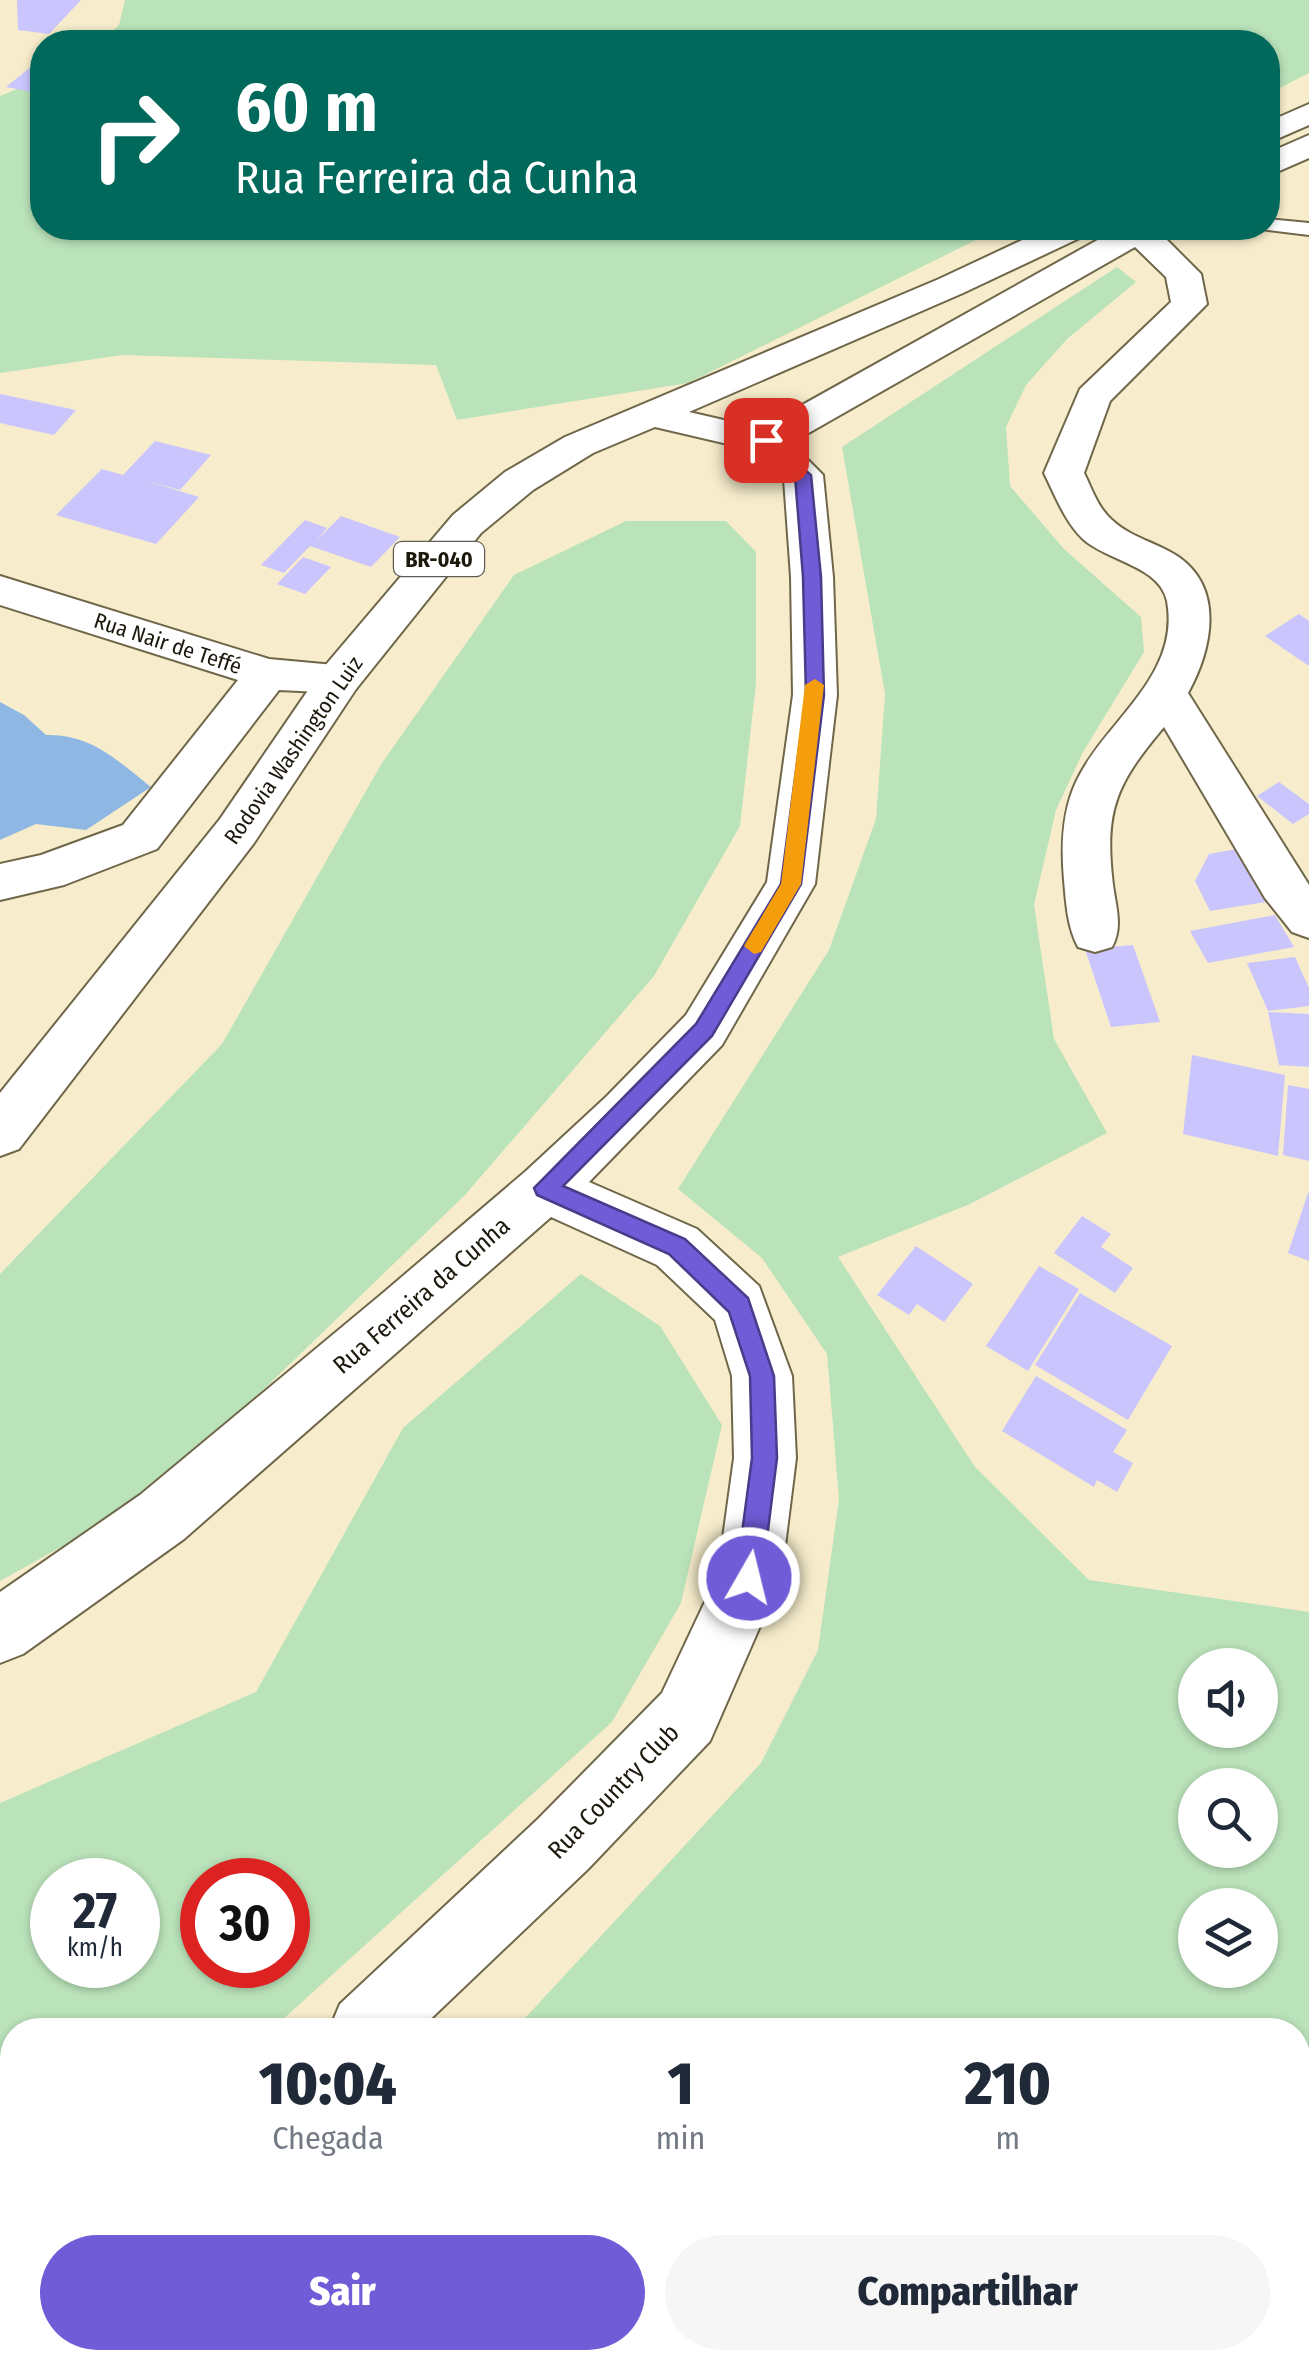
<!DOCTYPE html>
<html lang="pt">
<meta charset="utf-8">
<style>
body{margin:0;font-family:"Fira Sans Condensed",sans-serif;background:#f6f6f7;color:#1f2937;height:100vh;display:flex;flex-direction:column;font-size:38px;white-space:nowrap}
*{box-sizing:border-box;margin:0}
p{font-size:32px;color:#747a83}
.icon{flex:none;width:55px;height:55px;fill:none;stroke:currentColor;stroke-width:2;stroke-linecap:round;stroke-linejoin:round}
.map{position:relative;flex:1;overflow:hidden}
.drawer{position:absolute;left:0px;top:2018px;width:1310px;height:352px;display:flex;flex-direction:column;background:#fff;border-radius:40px 40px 0 0;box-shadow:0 2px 8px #0004}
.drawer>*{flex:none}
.guide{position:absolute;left:30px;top:30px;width:1250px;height:210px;border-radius:40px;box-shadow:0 2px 8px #0004;background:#00695c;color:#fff;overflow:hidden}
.tools{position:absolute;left:1178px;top:1648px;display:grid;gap:20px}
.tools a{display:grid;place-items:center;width:100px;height:100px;border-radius:50%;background:#fff;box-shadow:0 2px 8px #0004;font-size:50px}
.speed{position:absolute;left:30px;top:1858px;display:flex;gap:20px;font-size:50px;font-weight:700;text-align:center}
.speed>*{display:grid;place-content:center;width:130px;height:130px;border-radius:50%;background:#fff;box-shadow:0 2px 8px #0004;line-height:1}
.speed small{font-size:25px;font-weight:400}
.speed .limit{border:15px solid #d22;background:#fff;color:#111}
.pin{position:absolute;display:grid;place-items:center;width:85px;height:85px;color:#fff;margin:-42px;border-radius:20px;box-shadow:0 5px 15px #0006}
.me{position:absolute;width:110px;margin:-55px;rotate:8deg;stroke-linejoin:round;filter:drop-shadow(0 0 8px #0008)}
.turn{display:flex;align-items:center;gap:35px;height:210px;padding:0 40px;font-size:45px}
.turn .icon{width:130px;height:130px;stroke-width:2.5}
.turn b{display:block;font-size:70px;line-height:85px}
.eta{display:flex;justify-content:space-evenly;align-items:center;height:170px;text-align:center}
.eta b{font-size:60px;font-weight:800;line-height:70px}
.cta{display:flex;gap:20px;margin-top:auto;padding:20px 40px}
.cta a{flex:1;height:115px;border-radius:60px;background:#6f5cd6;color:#fff;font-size:40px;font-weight:800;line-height:115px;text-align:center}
.cta a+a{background:#f6f6f7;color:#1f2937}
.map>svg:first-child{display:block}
.green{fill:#bae3ba;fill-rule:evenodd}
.water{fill:#8eb8e3}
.building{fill:#cac5fd}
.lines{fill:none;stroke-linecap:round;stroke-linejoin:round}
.service-casing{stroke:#70674a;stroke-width:4}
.minor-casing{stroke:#70674a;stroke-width:4}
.motorway-casing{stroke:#70674a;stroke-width:4}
.service{fill:#fff;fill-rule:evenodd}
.minor{fill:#fff;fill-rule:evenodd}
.motorway{fill:#fff;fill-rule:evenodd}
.route{fill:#6f5cd6;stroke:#483c8b;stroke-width:2.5}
.slow{fill:#f59e0b}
.labels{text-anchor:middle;stroke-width:9;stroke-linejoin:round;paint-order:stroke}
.shield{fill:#fff;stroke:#605d55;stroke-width:2.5}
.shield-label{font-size:22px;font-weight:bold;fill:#1c180c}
.far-street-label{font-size:22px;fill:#1c180c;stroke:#fff}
.street-label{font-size:25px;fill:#1c180c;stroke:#fff}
</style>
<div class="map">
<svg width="1309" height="2368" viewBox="0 0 1309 2368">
<rect width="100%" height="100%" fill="#f7edcc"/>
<path class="green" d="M125 0H1309V73L1268 94V42H100L119 25Z
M42 79V228H1000L688 383 457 420 436 365 122 355 0 373V96Z
M1117 267 1136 282 1067 339 1026 385 1006 427 1010 486 1064 549 1141 617 1144 652 1083 752 1056 810 1034 905 1054 1039 1107 1133 970 1204 838 1257 975 1467 1089 1580 1309 1612V2368H280L285 2358H1298V2030H514L761 1763 818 1650 839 1499 827 1354 762 1258 678 1189 829 950 876 819 885 694 842 447ZM1260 1665V1730H1195V1665ZM1260 1785V1850H1195V1785ZM1260 1905V1970H1195V1905Z
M626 521H726L756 552V683L740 826 654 976 465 1195 236 1416 108 1521 0 1581V1274L222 1044 382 763 514 575Z
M581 1274 660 1326 722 1425 681 1603 612 1722 271 2030H12V2358H102L98 2368H0V1803L256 1692 403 1428ZM138 1880V1965H52V1880ZM288 1880V1965H202V1880Z"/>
<path class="water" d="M0 702 24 715 46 735C91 734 117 760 151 787L86 830 36 824 0 840Z"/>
<path class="building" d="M17 0H81L49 34 18 30Z
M79 31 113 37 107 42H64Z
M42 58V94L6 87Z
M0 394 76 410 54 435 0 423Z
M155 441 211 455 180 490 144 480 199 497 156 544 56 515 102 469 123 475Z
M341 516 400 537 371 567 310 546 284 573 261 565 305 520 327 528 316 541Z
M303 557 331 567 305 594 277 584Z
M1299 614 1309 621V666L1265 636Z
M1279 782 1309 804V814L1293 824 1257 796Z
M1242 848 1272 901 1210 911 1195 881 1209 854Z
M1275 915 1294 947 1208 963 1190 931Z
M1133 945 1160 1022 1111 1027 1085 949Z
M1295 957 1309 988V1006L1268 1011 1247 963Z
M1268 1012 1309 1014V1067L1279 1065Z
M1192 1055 1285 1075 1278 1156 1183 1134Z
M1288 1085 1309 1089V1161L1283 1155Z
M1308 1193H1309V1261L1288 1253Z
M1082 1216 1111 1234 1101 1247 1133 1268 1115 1293 1054 1253Z
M916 1246 973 1284 944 1322 917 1304 909 1315 877 1295Z
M1039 1266 1079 1289 1028 1371 986 1346Z
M1080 1293 1172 1346 1128 1420 1035 1365Z
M1036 1376 1127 1430 1113 1452 1133 1463 1117 1492 1097 1480 1094 1487 1002 1431Z"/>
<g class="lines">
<defs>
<path id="service" d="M1268 219 1309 223V235L1261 229 1268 228Z"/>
<path id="minor" d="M1309 135V158L1268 176V153Z
M1119 228H1162L1159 232 1201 274 1207 304 1110 401 1084 473C1092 489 1098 508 1112 520 1131 538 1159 543 1180 558 1225 591 1211 651 1188 693L1309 885V938L1292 932 1265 898 1164 727C1116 784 1104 810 1113 885 1116 907 1123 927 1112 947L1095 952 1078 947C1067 926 1066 902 1064 880 1061 846 1062 812 1076 782 1104 722 1181 677 1167 601 1160 566 1107 561 1083 539 1065 522 1055 495 1044 473L1080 389 1171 302 1166 277 1135 247 791 443 823 475 833 577 837 695 815 884 722 1045 589 1182 697 1229 759 1286 792 1376 796 1458 781 1578 710 1741 588 1869 419 2030H329L340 2004 538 1819 662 1693 718 1574 734 1458 732 1376 715 1320 657 1265 551 1217 184 1539 23 1654 0 1663V1592L140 1495 383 1293 526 1171 607 1096 686 1015 767 882 793 695 791 577 784 479 747 441 752 433Z
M0 576 269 659 356 667 362 678 356 689 340 693 279 690 157 849 64 885 0 900V864L41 855 123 825 238 680 0 605Z
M125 2358H205L203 2368H123Z"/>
<path id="motorway" d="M1309 104V125L1268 143V122Z
M1048 228H1091L1086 235 963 293 689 412 780 433 785 441 780 449 766 453 655 427 593 453 533 490 481 533 356 689 254 843 19 1149 0 1156V1093L220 819 324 667 453 515 505 472 565 437 939 279Z"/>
</defs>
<use href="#service" class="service-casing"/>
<use href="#minor" class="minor-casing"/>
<use href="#motorway" class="motorway-casing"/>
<use href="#service" class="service"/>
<use href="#minor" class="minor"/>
<use href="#motorway" class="motorway"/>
</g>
<path class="route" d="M766 436 811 475 821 577 824 695 801 884 712 1036 563 1186 685 1239 748 1298 774 1376 777 1458 762 1578 758 1587 749 1591 739 1587 736 1578 752 1458 750 1376 729 1312 669 1254 537 1195 534 1188 696 1024 781 884 806 695 803 577 795 476 760 444 758 440Z"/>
<path class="slow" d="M815 679 824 685 801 884 761 952 754 954 744 946 781 884 805 685Z"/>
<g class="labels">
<rect class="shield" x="394" y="542" width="90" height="34" rx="8"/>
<g class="shield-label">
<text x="439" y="567">BR-040</text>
</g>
<g class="far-street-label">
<text transform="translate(168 643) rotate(18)" y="8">Rua Nair de Teffé</text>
<text transform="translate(293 750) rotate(-55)" y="8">Rodovia Washington Luiz</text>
</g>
<g class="street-label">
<text transform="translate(421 1295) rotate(-41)" y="9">Rua Ferreira da Cunha</text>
<text transform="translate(613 1791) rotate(-46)" y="9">Rua Country Club</text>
</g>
</g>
</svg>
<div class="tools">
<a><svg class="icon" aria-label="sound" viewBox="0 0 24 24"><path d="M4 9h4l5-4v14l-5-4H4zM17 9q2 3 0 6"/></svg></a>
<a><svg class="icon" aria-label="search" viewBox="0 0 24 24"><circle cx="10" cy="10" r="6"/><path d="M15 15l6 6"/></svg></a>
<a><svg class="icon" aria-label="layers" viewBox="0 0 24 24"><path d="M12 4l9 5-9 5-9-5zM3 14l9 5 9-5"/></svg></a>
</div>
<div class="speed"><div>27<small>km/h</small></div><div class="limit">30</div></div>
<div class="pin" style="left:766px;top:440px;background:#d93025"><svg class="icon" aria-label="arrive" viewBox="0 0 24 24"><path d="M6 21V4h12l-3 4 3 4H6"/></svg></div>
<svg class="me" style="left:749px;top:1578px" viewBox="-20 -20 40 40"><circle r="17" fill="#6f5cd6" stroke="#fff" stroke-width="3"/><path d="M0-11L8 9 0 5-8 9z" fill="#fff"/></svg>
<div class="guide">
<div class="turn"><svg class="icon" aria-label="right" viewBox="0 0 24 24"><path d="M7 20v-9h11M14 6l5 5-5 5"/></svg><div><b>60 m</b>Rua Ferreira da Cunha</div></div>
</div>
<section class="drawer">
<div class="eta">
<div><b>10:04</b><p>Chegada</p></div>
<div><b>1</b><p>min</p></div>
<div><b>210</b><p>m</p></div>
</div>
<div class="cta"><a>Sair</a><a>Compartilhar</a></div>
</section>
</div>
